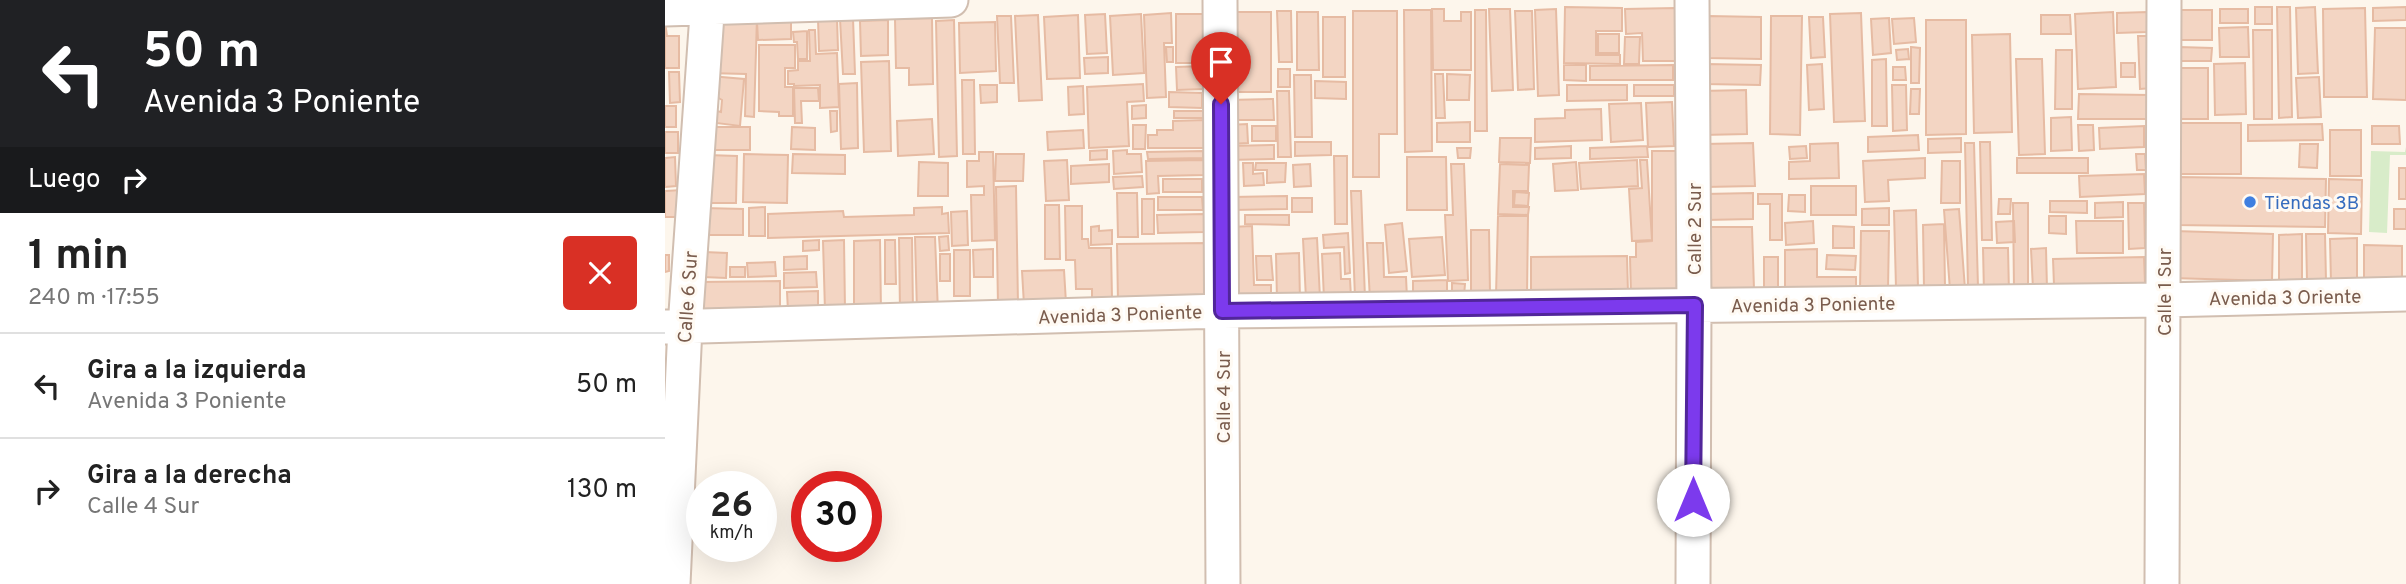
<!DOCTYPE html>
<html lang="es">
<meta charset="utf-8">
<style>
body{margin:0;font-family:Overpass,sans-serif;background:#f6f6f6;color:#222;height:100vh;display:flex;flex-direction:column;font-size:26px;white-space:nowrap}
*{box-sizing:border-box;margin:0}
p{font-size:23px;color:#767676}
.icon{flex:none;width:38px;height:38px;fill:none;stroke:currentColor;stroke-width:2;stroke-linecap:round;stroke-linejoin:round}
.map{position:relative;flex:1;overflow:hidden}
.panel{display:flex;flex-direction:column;background:#fff;width:665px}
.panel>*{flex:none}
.top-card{background:#202124;color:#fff;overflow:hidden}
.speed{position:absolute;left:21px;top:471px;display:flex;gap:14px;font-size:35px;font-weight:700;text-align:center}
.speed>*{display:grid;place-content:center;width:91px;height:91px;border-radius:50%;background:#fff;box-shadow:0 7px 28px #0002;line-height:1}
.speed small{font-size:18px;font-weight:400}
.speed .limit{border:10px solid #d22;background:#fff;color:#111}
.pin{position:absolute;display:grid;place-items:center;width:60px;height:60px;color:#fff;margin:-72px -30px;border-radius:50% 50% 50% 0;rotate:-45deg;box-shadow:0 0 7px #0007}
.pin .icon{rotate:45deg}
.me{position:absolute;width:77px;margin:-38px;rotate:0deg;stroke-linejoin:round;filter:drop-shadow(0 0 5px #0008)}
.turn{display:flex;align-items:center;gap:24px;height:147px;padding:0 28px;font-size:32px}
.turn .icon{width:91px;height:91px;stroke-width:2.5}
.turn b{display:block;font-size:49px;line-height:60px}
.then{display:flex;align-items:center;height:66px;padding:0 28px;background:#0003;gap:14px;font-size:26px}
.round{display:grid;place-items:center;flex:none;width:74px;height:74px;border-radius:7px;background:#f6f6f6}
.overview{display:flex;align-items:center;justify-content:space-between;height:119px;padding:0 28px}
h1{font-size:42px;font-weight:700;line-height:52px}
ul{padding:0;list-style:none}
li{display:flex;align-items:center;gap:21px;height:105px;padding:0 28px;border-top:2px solid #e0e0e0}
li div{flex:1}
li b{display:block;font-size:26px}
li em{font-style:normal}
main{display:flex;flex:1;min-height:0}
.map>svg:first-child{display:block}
.green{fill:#d8ecc9}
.building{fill:#f3d5c3;stroke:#e6bba3;stroke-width:2}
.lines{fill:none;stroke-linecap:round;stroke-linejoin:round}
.minor-casing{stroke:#d1beb0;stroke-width:37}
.minor{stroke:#fff;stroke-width:33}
.route-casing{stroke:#51269a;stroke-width:18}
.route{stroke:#7c3aed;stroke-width:12}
.shop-dot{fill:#3f7fe0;stroke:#fffaf3;stroke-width:2.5}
.labels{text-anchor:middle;stroke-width:6;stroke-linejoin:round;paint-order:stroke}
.shop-label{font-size:19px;fill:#366cbe;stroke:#fffaf3;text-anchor:start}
.street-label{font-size:19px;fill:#7a5c4d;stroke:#fffaf3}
</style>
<main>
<section class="panel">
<div class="top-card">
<div class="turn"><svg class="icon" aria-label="left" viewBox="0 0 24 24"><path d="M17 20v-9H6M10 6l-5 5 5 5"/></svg><div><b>50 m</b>Avenida 3 Poniente</div></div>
<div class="then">Luego<svg class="icon" aria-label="right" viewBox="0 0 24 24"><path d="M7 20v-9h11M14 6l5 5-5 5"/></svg></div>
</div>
<div class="overview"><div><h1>1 min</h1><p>240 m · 17:55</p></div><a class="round" style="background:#d93025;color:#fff"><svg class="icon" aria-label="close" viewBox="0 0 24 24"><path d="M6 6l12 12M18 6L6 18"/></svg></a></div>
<ul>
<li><svg class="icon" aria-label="left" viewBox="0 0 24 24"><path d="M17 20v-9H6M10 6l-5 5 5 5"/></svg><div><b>Gira a la izquierda</b><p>Avenida 3 Poniente</p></div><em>50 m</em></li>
<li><svg class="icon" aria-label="right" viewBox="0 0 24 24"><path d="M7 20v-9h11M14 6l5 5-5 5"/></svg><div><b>Gira a la derecha</b><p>Calle 4 Sur</p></div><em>130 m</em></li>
</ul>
</section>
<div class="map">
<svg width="1741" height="584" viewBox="0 0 1741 584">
<rect width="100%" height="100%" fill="#fdf6ec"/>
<path class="green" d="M1741 147V155H1725L1722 233 1704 232 1706 151 1740 152Z"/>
<path class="building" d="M900 7 957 8V31H931V55H955V64L899 63Z
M1590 7H1607V24H1590Z
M1612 7H1625L1627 117 1614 118Z
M1650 7 1653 73 1633 74 1631 8Z
M1741 7V20L1708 21V8Z
M1010 8 1011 61H978L977 33 961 34 960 9Z
M1700 8 1702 97H1659L1658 9Z
M767 9H779V21H796V12H806V70H768Z
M824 9H845L848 90 827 91Z
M891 9 894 95 873 96 870 10Z
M1555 9H1583V23H1555Z
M739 10H766L767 151 740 152Z
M810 10H821L822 131H810Z
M1513 10H1547V40H1513Z
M612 11H626L627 62H614Z
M688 11H732V134H714V177H688Z
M850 11H867L869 89 853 90Z
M564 12H606V92H564Z
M632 12H653L654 70H632Z
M1448 12 1451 87 1413 89 1410 14Z
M1482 12V32L1452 33V13Z
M506 13 507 43H499L501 97 482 98 479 15Z
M1196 13 1200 121 1169 122 1165 14Z
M440 14 442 53 422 54 420 15Z
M476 14 479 73 448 75 445 16Z
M511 14H538L539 63H511Z
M44 15 92 17 89 117 80 116 81 74 43 73Z
M373 15 377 100 354 101 350 16Z
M413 15 415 78 382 79 379 17Z
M1376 15H1405L1406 34H1376Z
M332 16H346L349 83H335Z
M1043 16 1096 17V59L1042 58Z
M1106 16H1137L1135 135 1105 134Z
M658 17H680V77H658Z
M1144 17H1158L1160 57 1146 58Z
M188 18 190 74H178L175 19Z
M267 18 268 84 244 85V68H231L230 19Z
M1224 18 1226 53 1208 55 1206 19Z
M1249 18 1251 42 1229 44 1227 19Z
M153 19H172L173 50 154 51Z
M223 20V55L196 56 195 21Z
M289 20 292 156 274 157 271 21Z
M1261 20H1301V134L1261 135Z
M126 21V39L93 40 92 22Z
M0 22 2 36H14V68H0Z
M330 22 331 71 295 73 294 23Z
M1583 27 1584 57H1555L1554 28Z
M1710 28H1741V100L1708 99Z
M144 30H150L151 54 172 53 174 107 155 108V85L129 86V84H123V71L133 70V61H145Z
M1588 30H1607V119H1589Z
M142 31V59H133L132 42H129L128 32Z
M933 34H954V53H933Z
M1345 34 1347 132 1309 133 1307 35Z
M1473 36H1486L1488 88 1475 89Z
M960 37H975L974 64H959Z
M94 45H130V68H120V87H128V116H114V112L94 111Z
M501 47H508V62H502Z
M1246 47 1255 48 1254 83H1246Z
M1514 47 1547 48 1546 61H1514Z
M1243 49 1244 59 1232 60 1231 50Z
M1391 50H1407V109H1390Z
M443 57V73L420 74 419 58Z
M1221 59 1222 126H1207V60Z
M1351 59H1377L1380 154 1354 155Z
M224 61 226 151 199 152 196 62Z
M1456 63H1470V77H1456Z
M1580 63 1581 114 1550 115 1549 64Z
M1041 64 1096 65 1095 85 1040 84Z
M1157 64 1159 109 1144 110 1142 65Z
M899 65H921V81L899 80Z
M1008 65V80H925V66Z
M539 66V89L512 90 511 67Z
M1228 67H1240L1241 80H1228Z
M1510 68H1543V119H1510Z
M613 69H625V87H613Z
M4 72H14L15 102 5 103Z
M770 74H778L780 118H771Z
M782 74 805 75 804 100H782Z
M629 75H646L647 137H630Z
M45 76 79 79 75 126 51 123 52 111 56 112 57 100 43 92Z
M1654 77 1656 117 1633 118 1631 78Z
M297 80H309L310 154H298Z
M650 81 681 82V99L650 98Z
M192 83 193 148 176 149 174 84Z
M478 84 479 101 462 102 464 146 424 148 422 87Z
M315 85H332V102L316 103Z
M902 85H962V100L902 101Z
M969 85H1009V96H969Z
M1227 85H1241L1242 130 1228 131Z
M418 86 419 114 404 115 403 87Z
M129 88H153L154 101H136L137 123H130Z
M1246 89H1255L1254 114H1245Z
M1081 90 1082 134 1037 135 1036 91Z
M612 91H624L626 157H613Z
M504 92 537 93V108L504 107Z
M1414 94 1484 95V119H1413Z
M608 99 609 120H564V100Z
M1007 102 1009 146 983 147 981 103Z
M976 103 978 140 946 142 944 104Z
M481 105V118L467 119V106Z
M0 106H11V127H0Z
M936 109 937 140 870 142V119L900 118V110Z
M165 111H172V131L166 132Z
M509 111H540V118H509Z
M1406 117 1407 150 1386 151V118Z
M267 119 269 154 233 156 232 121Z
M540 120V148H483V135H492V130H508V121Z
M805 122V142H772V123Z
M1510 123H1576V174H1510Z
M582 124 583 143 564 144 563 125Z
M1657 124 1658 140 1583 141V125Z
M468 125H481L480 149H468Z
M1413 125H1428L1429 150 1414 151Z
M587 126H611V141H587Z
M1479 126V147L1435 149 1434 128Z
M1707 126H1734L1735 144H1707Z
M44 127H85V150H44Z
M127 127 150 128V150L126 149Z
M418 130 419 148 383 150 382 132Z
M1665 130H1696V176H1665Z
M0 132H13V153H0Z
M1253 135 1254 150 1203 152V137Z
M835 138H866L865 163 834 162Z
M1296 138V152L1263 153V139Z
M630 142H666V155L630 156Z
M1315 142H1325L1327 240H1317Z
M1088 143 1090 186 1040 187 1039 144Z
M1173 143 1174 178 1124 179V162L1145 161V144Z
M1300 143H1309L1313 287 1303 288Z
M1635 144H1653L1652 168 1634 167Z
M609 145V159L564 160V146Z
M906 146V158L870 159V148Z
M982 146 983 157 925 159V148Z
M1141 146 1142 158 1125 159 1124 147Z
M792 148H806L805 158H793Z
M442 150V159L425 160V151Z
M462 150V154H476L477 172 449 174 448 151Z
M538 151V158L483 159 482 152Z
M987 151H1011L1012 295H966L965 257H971V242L987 241Z
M314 152H328L330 240 307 241 306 195H319V186L302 187V161H314Z
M79 154 123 155 122 203 78 202Z
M128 154 180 155V174L127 173Z
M331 154H359L358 181H330Z
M1471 154H1480L1481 170H1472Z
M42 155 72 156 71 203H41Z
M669 156H682V224H670Z
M10 157 11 186 0 187V158Z
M742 157H781L782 210H742Z
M1260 158V178L1223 180 1224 201 1200 202 1198 161Z
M1352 158H1423V173H1352Z
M402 160 404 200 381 201 379 161Z
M539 160V175L493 176 494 193 482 194 481 161Z
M972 160 973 186 916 189 914 163Z
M975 160H982L987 240 967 241 964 189 977 188Z
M1277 161H1295V203H1276Z
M254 162 283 163V196H253Z
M911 162 913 190 890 191 888 164Z
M578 163H588V174L598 173 599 185 579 186Z
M591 163H621L620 182 602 183V170H590Z
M444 164V182L406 184V166Z
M645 164 646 186 629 187 628 165Z
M786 164H799L803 280 783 281 780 215H788Z
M835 164 864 165 863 191H848V207H864L863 215 833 214Z
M1734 168H1741V199H1734Z
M1479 174 1480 194 1415 197 1414 176Z
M477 176 478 187 449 189 448 177Z
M1511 177 1661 179 1660 227 1510 225Z
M498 179H537V192H498Z
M1664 179 1697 180 1696 234 1663 233Z
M351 186 353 305H333L331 187Z
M1146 186H1191V215H1146Z
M17 190 18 217H0V191Z
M686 191H696L700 298H690Z
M850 192 864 193 863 206 849 205Z
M452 193H472L473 237H453Z
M1088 193V219L1040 220V194Z
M1093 194H1117V240H1105V204H1093Z
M1124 195H1140V212L1123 211Z
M622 196V209L568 210V197Z
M493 197H537L538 210H493Z
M627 198H647V212H627Z
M477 199H489V234H477Z
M1334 199H1346L1345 214H1333Z
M1385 201H1422V213L1385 212Z
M1458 202V217L1430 218V203Z
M1348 203H1363V290L1349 289Z
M1463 203H1479L1480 248 1464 249Z
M380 205H394L395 259H380Z
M400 206H417V239H423L424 248H446L447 298H427V289H411L410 260H401Z
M100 207V236H84V208Z
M277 207V214L283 213 284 233 103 238V214L178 211 179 217 249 215V208Z
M39 208 78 209V235H38Z
M1224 208V225H1197V209Z
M1294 209 1300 289 1285 290 1279 210Z
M1729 209H1741V229H1729Z
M1251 210 1253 287 1231 288 1229 211Z
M302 211 303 245 287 246 286 212Z
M539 214V232L493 233 492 215Z
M580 215H624V225L580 224Z
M833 216H863L862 296 831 295Z
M1384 216H1401V234L1384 233Z
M1148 221 1149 243 1121 245 1120 223Z
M1349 221 1350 242 1332 243 1331 222Z
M1411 221H1458V253H1412Z
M737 223 742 271 724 273 720 225Z
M1279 224 1280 287 1259 288 1258 225Z
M434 226V231L447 230V244L426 245V227Z
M587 226 589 285H606V302L568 296 566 227Z
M1168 226 1189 227V248H1168Z
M1038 227H1087L1089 289 1040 290Z
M806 230H824L825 293H806Z
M1196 231H1224L1223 290H1195Z
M1509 231 1608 234 1607 281 1507 278Z
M683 233 685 273 680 274 679 247 659 248 658 235Z
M1637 234V283H1614V235Z
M1641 234H1660L1661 281H1642Z
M283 236 284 250 275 251 274 237Z
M250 237H270L273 312H252Z
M777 237 780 275 747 277 744 239Z
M234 238H247L248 312H235Z
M652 238 655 298 641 299 638 239Z
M1692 238V282L1666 283 1665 239Z
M154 240V250L138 251V241Z
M179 240 180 310 160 311 158 241Z
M215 240 216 312 189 313V241Z
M220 240H230L231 284H220Z
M542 243 543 302 453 303 452 244Z
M702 243H718L719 277H741L742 298 705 300Z
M1699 245 1737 246V283H1699Z
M1318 248H1343L1344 293H1319Z
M1381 248 1382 289H1368L1366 249Z
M328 249V277H309L308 250Z
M1152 249V277H1191V291L1120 292V250Z
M289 250H305V296H289Z
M39 252 62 253 61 278 38 277Z
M634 253 635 300H612L611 254Z
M675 253 676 279H685L686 297 659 299 657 254Z
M275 254H285V281H275Z
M0 255H4V271L0 272Z
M1162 255 1191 256 1190 270 1161 269Z
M142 256V269L119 270V257Z
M591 256H606L608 280H592Z
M962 256 963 293 866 294V257Z
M1099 257H1113V290H1099Z
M1479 257 1480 283 1389 285 1388 259Z
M110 262 111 276 83 277 82 263Z
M65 267H80V277H65Z
M399 270 401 303 359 305 357 271Z
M151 272 152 287 119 288V273Z
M782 280V297H748V281Z
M115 281V311L36 313 35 282Z
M787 283 800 284 799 296H787Z
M153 291V310L123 311 122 292Z"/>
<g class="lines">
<defs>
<path id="minor" d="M555 0 558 584
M1027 0 1029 305 1028 584
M0 9 286 0
M0 327 557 311 1499 300 1741 294
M8 584 20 327 43 0
M1497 584 1499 0"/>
</defs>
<use href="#minor" class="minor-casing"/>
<use href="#minor" class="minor"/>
</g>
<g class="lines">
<defs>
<path id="route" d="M556 104 557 311 1030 305 1028 500"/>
</defs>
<use href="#route" class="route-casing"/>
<use href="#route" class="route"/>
</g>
<circle class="shop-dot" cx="1585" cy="202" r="7"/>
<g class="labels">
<g class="shop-label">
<text x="1599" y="209">Tiendas 3B</text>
</g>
<g class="street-label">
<text transform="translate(1029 229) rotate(-90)" y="7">Calle 2 Sur</text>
<text transform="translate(1499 292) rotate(-90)" y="7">Calle 1 Sur</text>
<text transform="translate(22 297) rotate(-86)" y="7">Calle 6 Sur</text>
<text transform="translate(1620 297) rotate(-1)" y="7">Avenida 3 Oriente</text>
<text transform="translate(1148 304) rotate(-1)" y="7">Avenida 3 Poniente</text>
<text transform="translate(455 314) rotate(-2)" y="7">Avenida 3 Poniente</text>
<text transform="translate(558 397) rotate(-90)" y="7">Calle 4 Sur</text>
</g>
</g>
</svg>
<div class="speed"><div>26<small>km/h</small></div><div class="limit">30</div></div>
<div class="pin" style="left:556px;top:104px;background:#d93025"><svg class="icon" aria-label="arrive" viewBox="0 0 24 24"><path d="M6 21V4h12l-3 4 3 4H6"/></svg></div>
<svg class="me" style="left:1028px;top:500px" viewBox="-20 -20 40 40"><circle r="19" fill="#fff"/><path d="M0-13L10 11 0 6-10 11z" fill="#7c3aed"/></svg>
</div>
</main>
